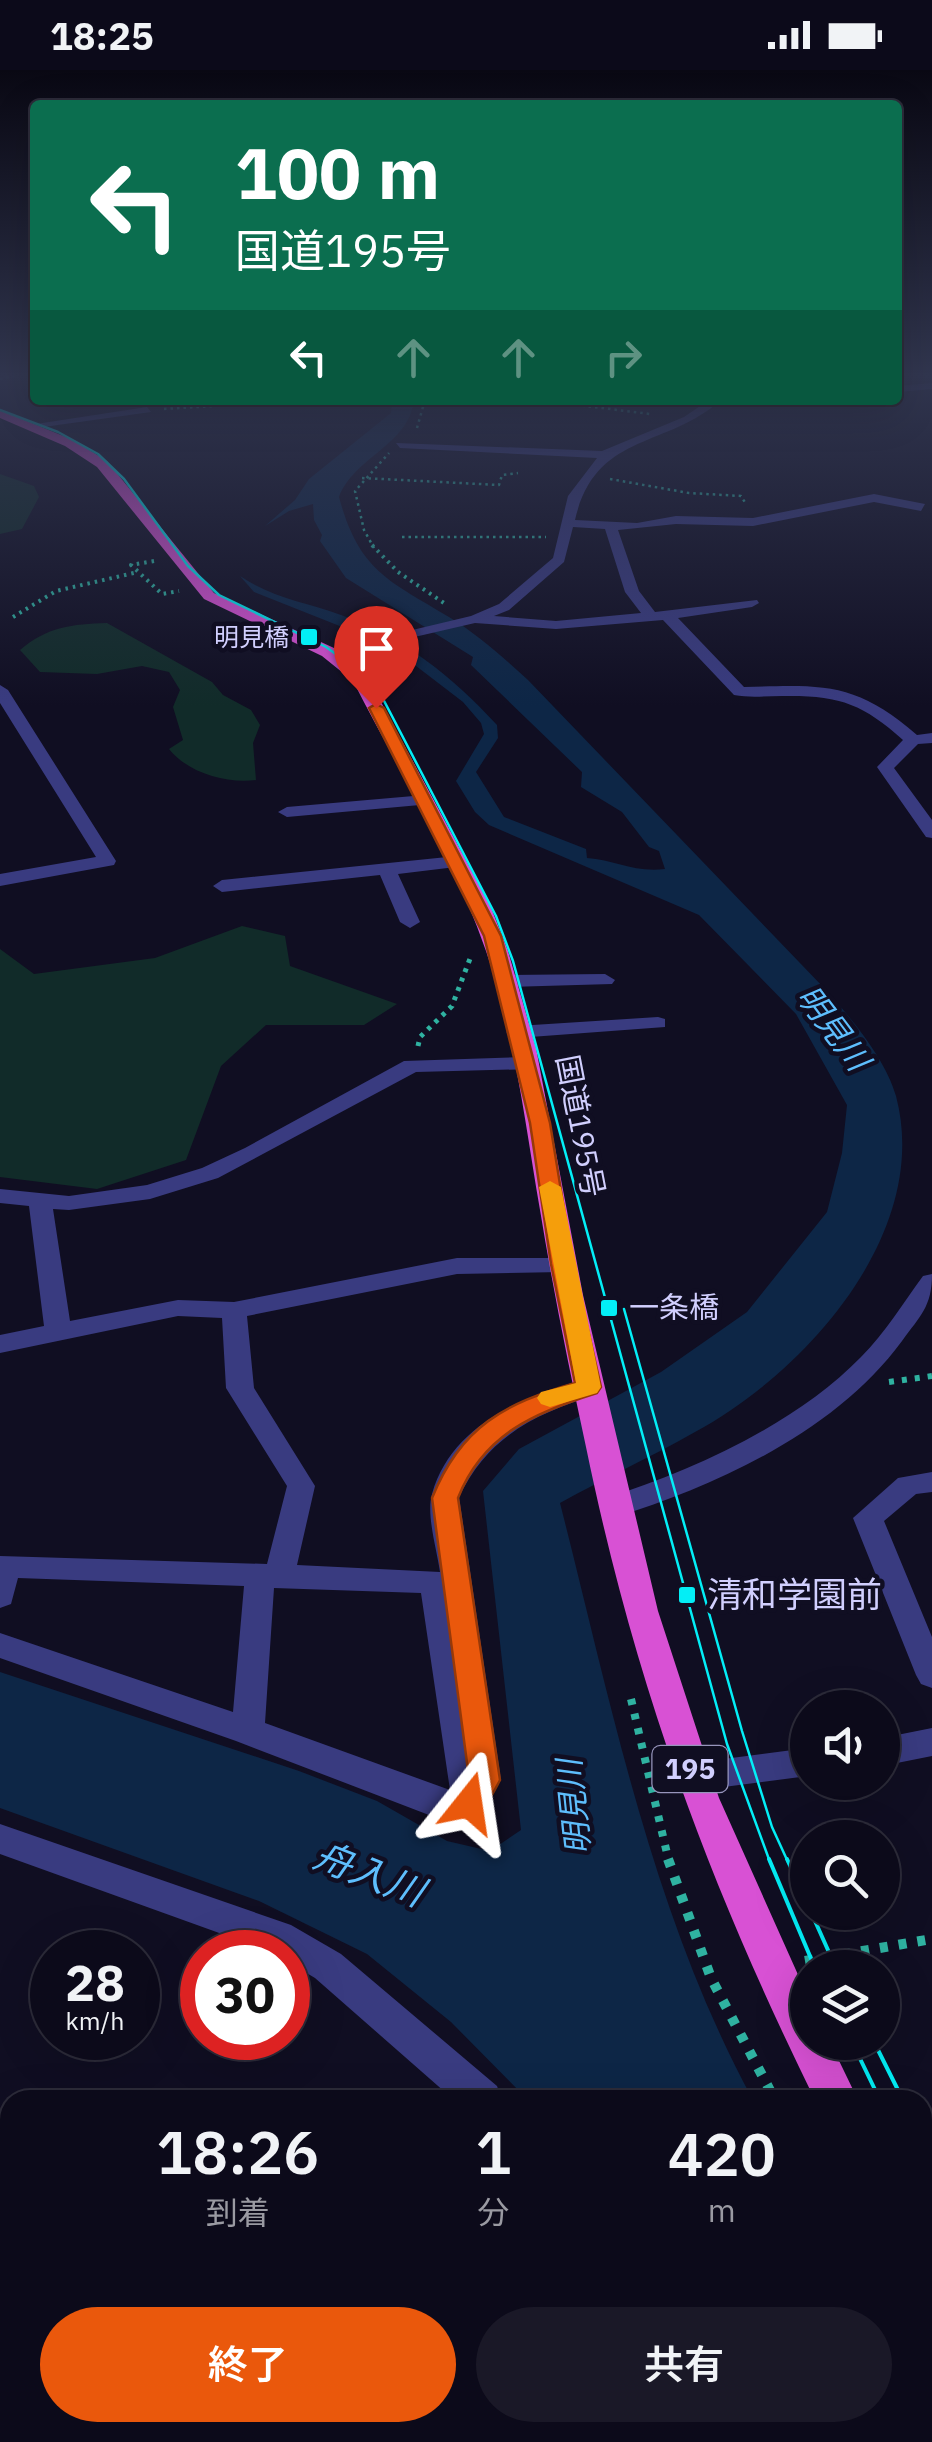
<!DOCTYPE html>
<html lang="ja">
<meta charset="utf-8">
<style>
body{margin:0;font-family:"IBM Plex Sans","Noto Sans JP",sans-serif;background:#1a1827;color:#f1f3f6;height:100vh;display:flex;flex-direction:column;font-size:38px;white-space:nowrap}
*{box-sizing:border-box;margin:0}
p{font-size:32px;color:#9a9aa2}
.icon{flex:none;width:55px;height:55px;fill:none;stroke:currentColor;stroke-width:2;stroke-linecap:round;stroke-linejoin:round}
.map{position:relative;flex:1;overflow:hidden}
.side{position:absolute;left:0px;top:2020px;width:932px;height:352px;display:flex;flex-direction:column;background:#0c0a1a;border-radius:30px 30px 0 0;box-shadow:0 10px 40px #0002,0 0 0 2px #2c2b39}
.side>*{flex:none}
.hud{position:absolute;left:30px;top:30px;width:872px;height:305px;border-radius:10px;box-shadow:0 10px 40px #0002,0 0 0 2px #2c2b39;background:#0b6e4f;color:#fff;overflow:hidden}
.buttons{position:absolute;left:790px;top:1620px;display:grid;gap:20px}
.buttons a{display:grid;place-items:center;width:110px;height:110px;border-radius:50%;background:#0c0a1a;box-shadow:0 10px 40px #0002,0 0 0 2px #2c2b39;font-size:50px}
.speed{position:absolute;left:30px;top:1860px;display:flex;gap:20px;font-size:50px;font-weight:700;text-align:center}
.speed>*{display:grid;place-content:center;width:130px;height:130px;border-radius:50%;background:#0c0a1a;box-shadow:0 10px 40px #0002,0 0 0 2px #2c2b39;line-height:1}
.speed small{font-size:25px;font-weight:400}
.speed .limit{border:15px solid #d22;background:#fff;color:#111}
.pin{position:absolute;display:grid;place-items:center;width:85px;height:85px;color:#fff;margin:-102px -42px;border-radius:50% 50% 50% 0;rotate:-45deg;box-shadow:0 0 10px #0007}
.pin .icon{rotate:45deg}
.me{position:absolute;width:110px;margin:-55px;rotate:15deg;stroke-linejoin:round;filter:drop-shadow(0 0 8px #0008)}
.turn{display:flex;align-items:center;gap:35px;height:210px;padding:0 40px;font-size:45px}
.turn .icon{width:130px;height:130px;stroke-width:2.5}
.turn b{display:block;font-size:70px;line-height:85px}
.lanes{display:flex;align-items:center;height:95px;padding:0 40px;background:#0003;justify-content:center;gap:50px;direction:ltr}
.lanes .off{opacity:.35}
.eta{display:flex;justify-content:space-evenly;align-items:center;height:170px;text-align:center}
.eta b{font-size:60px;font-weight:600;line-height:70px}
.primary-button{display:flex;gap:20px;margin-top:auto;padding:20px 40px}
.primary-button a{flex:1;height:115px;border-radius:60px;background:#ea580c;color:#fff;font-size:40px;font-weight:600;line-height:115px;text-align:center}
.primary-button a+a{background:#1a1827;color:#f1f3f6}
.status{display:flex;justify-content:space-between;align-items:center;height:70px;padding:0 50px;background:#0c0a1a;direction:ltr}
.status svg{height:28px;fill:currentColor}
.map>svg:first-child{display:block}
.green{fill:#112b29}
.water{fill:#0d2646}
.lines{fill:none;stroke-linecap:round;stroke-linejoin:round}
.path-far5{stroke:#2fb2a1;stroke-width:2.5;stroke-dasharray:2.5 4;stroke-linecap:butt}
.path-far4{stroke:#2fb2a1;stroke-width:4;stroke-dasharray:2.5 5;stroke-linecap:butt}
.path-far3{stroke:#2fb2a1;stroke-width:5;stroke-dasharray:4 6;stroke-linecap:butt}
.path-far2{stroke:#2fb2a1;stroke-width:6;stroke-dasharray:5 8;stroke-linecap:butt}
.path-far1{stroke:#2fb2a1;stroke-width:8;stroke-dasharray:6 9;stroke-linecap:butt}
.path{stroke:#2fb2a1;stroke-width:10;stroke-dasharray:8 11;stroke-linecap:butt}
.minor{fill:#393b80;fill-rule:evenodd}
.trunk{fill:#d851d4;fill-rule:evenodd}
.tram-far1{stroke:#03eef6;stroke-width:2.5}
.tram{stroke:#03eef6;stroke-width:4}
.route{fill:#ea580c;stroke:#983908;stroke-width:2.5}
.slow{fill:#f59e0b}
.poi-dot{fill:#03eef6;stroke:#100e22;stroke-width:4}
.labels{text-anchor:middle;stroke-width:9;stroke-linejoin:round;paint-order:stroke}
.far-poi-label{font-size:25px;fill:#d1cffe;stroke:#100e22;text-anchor:end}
.shield{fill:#100e22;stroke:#9795bc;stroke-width:2.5}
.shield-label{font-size:28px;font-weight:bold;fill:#d1cffe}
.street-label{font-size:30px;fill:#d1cffe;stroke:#100e22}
.poi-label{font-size:30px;fill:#d1cffe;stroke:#100e22;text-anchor:start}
.water-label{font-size:32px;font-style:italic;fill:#5ebefd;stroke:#100e22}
.near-poi-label{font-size:35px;fill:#d1cffe;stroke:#100e22;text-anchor:start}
.near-water-label{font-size:38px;font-style:italic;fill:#5ebefd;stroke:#100e22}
</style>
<div class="status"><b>18:25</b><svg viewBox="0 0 49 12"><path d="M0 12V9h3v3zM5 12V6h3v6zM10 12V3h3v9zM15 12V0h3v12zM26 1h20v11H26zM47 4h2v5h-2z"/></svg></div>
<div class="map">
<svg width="932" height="2372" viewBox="0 0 932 2372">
<rect width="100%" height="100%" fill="#100e22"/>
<path class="green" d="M0 404 34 416 39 427 22 459 0 464Z
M107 553 212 612 223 625 251 640 260 655 253 673 256 710C227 714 188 703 169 679L183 670 173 637 180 620 169 602 142 596 97 604 40 602 20 580C47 557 72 554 107 553Z
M242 856 285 866 290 896 397 934 364 955H266L221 996 186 1090 97 1119 0 1107V879L34 904 155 888Z"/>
<path class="water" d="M392 330H414C409 375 354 387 339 427 359 501 388 510 449 547 477 564 503 587 528 610L825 919C851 948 885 988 896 1026 932 1162 806 1302 695 1362 651 1387 605 1408 560 1433 612 1637 652 1844 753 2030H528L451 1952 367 1884 259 1831 0 1738V1602L299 1701 377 1731 447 1771 490 1781 521 1760 483 1421 519 1379 661 1302 747 1242 827 1142 842 1083 847 1035 796 944 699 845 489 755 475 742 456 711 484 664 481 653 463 632 390 576 254 522 240 506C272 528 305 532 341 545 403 567 452 606 497 655L498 668 476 702 504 747 586 779 587 788C615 790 635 803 665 799L659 781 649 777 622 742 581 717 582 702 471 595 473 587 346 508 320 471 322 465 314 450 313 434 289 441 265 456 295 430 309 409 391 343Z
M923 2310 932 2325V2372H726L721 2363 922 2362Z"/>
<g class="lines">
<path class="path-far5" d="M0 309 22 304
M537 330 650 344
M164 339 313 330
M417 358 425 330
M362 408 499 415 502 405 518 403
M610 409 689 423 741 426 746 434
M402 467H546
M374 478 364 460 355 421 389 383"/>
<path class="path-far4" d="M372 475 398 502 447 535
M154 491 131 495 162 524 179 521
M13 547 56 521 138 502"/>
<path class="path-far3" d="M418 976 420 967 452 936 471 886"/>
<path class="path-far2" d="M889 1312 932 1306"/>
<path class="path-far1" d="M631 1629 669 1792"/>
<path class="path" d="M668 1789 711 1908 775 2030
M805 1891 932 1869
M922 2273 932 2289"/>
<path class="minor" d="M932 313V319L898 322V316Z
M709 330H721C666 379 595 362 575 450L637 453 676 446 753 448 874 424 925 434 921 441 874 432 753 456 676 454 618 460 639 521 655 542 757 530 759 533 752 537 678 548 744 617C822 615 855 611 917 665L932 663V673L918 674 894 698 932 750V768L926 767 877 697 903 670C862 633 838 625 782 626 766 626 750 628 734 625L663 550 556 559 475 553 328 587 320 582 471 546 499 534 553 488 568 426 597 388 400 378 396 373 602 381 684 347ZM573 457 605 459 625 522 641 543 556 551 494 546 509 540 564 492Z
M147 337 151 342 29 359 23 356Z
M0 615 8 620 116 791 114 795 0 816V804L96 787 0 633Z
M425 725 431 726V734L287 747 278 742 287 737Z
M457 786 466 792 464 796 398 804 420 852 410 858 400 852 380 805 222 822 213 816 222 810Z
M605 904 615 910 612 914 504 917 494 911 504 905Z
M658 947 665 949V957L517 968 506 962 517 956Z
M526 987 537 994 534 999 416 1002 218 1108 150 1129 69 1140 53 1139 70 1251 178 1230 234 1232 457 1188H571L575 1194 571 1200 562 1202 457 1204 247 1246 254 1318 315 1416 297 1495 440 1502C437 1480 426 1445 432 1424 452 1353 526 1326 589 1308L599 1310 603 1317 599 1324C536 1343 488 1366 459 1427L501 1710 481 1743 442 1750 236 1671 0 1588V1563L233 1642 244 1516 18 1508 11 1534 0 1538V1486L267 1494 287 1416 226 1318 222 1248 178 1246 0 1283V1265L44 1256 29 1136 0 1133V1119L69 1126 147 1115 202 1098 245 1078 404 991ZM274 1518 421 1523 450 1720 265 1653Z
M932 1204C932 1237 920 1246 902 1271 837 1360 719 1415 616 1447L606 1444 601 1436 606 1428C693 1401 797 1353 861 1287 885 1263 903 1233 923 1206Z
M932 1402V1422L916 1424 884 1451 932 1567V1618L921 1614 916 1605 853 1448 898 1408Z
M932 1658V1686L882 1696V1668Z
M808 1678V1706L693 1721 681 1717 676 1707 681 1697 693 1693Z
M0 1754 291 1855 341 1884 497 2016 502 2030H454L315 1908 288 1892V1882H272L0 1784Z
M650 2362H695L699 2372H654Z"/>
<path class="trunk" d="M0 340 73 370 107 391 214 523 334 578 366 604 490 835 508 881 536 978 583 1225 658 1541 719 1728 808 1927V1972H830L858 2030H815C708 1812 635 1615 586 1377 569 1298 553 1219 540 1140 525 1053 515 965 486 881 454 787 398 699 353 611L322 586 204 529 97 397 65 376 0 348Z
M922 2163 932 2167V2225L922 2221Z"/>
<path class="tram-far1" d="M0 340 58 362 98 384 124 409 188 496 219 525 326 577 365 605 381 625 496 846 513 891 727 1674 770 1792
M624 1239 742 1661 772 1757 788 1792"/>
<path class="tram" d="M769 1789 815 1898
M787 1789 808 1835
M811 1842 836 1898
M852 1972 880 2030
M874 1972 903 2030
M922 2063 932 2080
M922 2107 932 2122"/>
</g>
<linearGradient id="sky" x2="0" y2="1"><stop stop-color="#090813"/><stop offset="0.48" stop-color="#31364f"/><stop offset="1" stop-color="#31364f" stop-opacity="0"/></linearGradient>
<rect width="932" height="636" fill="url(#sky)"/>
<path class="route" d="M376 634 384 638 501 866 550 1053 573 1194 601 1317 597 1323C536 1342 483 1364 458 1428L500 1710C490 1729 481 1751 458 1742L453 1733 469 1708 432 1428C461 1356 504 1334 575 1313L551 1194 530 1053 484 866 369 638Z"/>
<path class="slow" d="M550 1111 561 1117 601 1317 597 1323 550 1337 541 1334 537 1328 541 1322 576 1313 539 1117Z"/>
<g class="poi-dot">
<rect x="299" y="557" width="20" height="20" rx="5"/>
<rect x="599" y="1228" width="20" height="20" rx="5"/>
<rect x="677" y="1515" width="20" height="20" rx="5"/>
</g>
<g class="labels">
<g class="far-poi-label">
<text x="289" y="576">明見橋</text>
</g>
<rect class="shield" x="652.5" y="1676" width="75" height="46" rx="8"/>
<g class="shield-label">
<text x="690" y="1709">195</text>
</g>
<g class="street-label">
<text transform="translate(580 1056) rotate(79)" y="10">国道195号</text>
</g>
<g class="poi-label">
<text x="629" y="1248">一条橋</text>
</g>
<g class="water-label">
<text transform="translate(833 958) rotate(53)" y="11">明見川</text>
<text transform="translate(574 1737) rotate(-96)" y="11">明見川</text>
</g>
<g class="near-poi-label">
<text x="707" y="1537">清和学園前</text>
</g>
<g class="near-water-label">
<text transform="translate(369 1804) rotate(21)" y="13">舟入川</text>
</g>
</g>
</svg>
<div class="buttons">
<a><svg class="icon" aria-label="sound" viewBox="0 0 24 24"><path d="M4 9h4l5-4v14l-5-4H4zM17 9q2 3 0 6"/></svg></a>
<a><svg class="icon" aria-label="search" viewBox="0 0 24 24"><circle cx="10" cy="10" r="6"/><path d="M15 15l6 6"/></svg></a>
<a><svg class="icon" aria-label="layers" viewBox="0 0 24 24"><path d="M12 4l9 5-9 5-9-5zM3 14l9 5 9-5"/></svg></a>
</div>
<div class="speed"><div>28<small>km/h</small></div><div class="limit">30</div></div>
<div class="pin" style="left:376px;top:638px;background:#d93025"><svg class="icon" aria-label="arrive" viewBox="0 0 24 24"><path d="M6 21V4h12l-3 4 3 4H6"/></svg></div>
<svg class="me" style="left:469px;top:1733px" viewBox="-20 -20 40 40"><path d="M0-17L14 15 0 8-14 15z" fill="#ea580c" stroke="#fff" stroke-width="4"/></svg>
<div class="hud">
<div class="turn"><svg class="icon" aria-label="left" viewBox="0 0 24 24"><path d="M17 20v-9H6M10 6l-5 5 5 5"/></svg><div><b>100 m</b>国道195号</div></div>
<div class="lanes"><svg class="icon" aria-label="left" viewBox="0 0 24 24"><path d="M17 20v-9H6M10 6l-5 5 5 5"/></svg><svg class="icon off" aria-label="ahead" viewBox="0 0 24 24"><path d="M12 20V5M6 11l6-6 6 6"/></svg><svg class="icon off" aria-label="ahead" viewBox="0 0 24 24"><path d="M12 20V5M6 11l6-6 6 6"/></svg><svg class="icon off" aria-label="right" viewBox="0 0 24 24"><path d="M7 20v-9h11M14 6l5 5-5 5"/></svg></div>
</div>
<section class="side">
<div class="eta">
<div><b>18:26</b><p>到着</p></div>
<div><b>1</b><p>分</p></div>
<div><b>420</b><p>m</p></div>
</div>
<div class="primary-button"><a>終了</a><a>共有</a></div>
</section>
</div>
